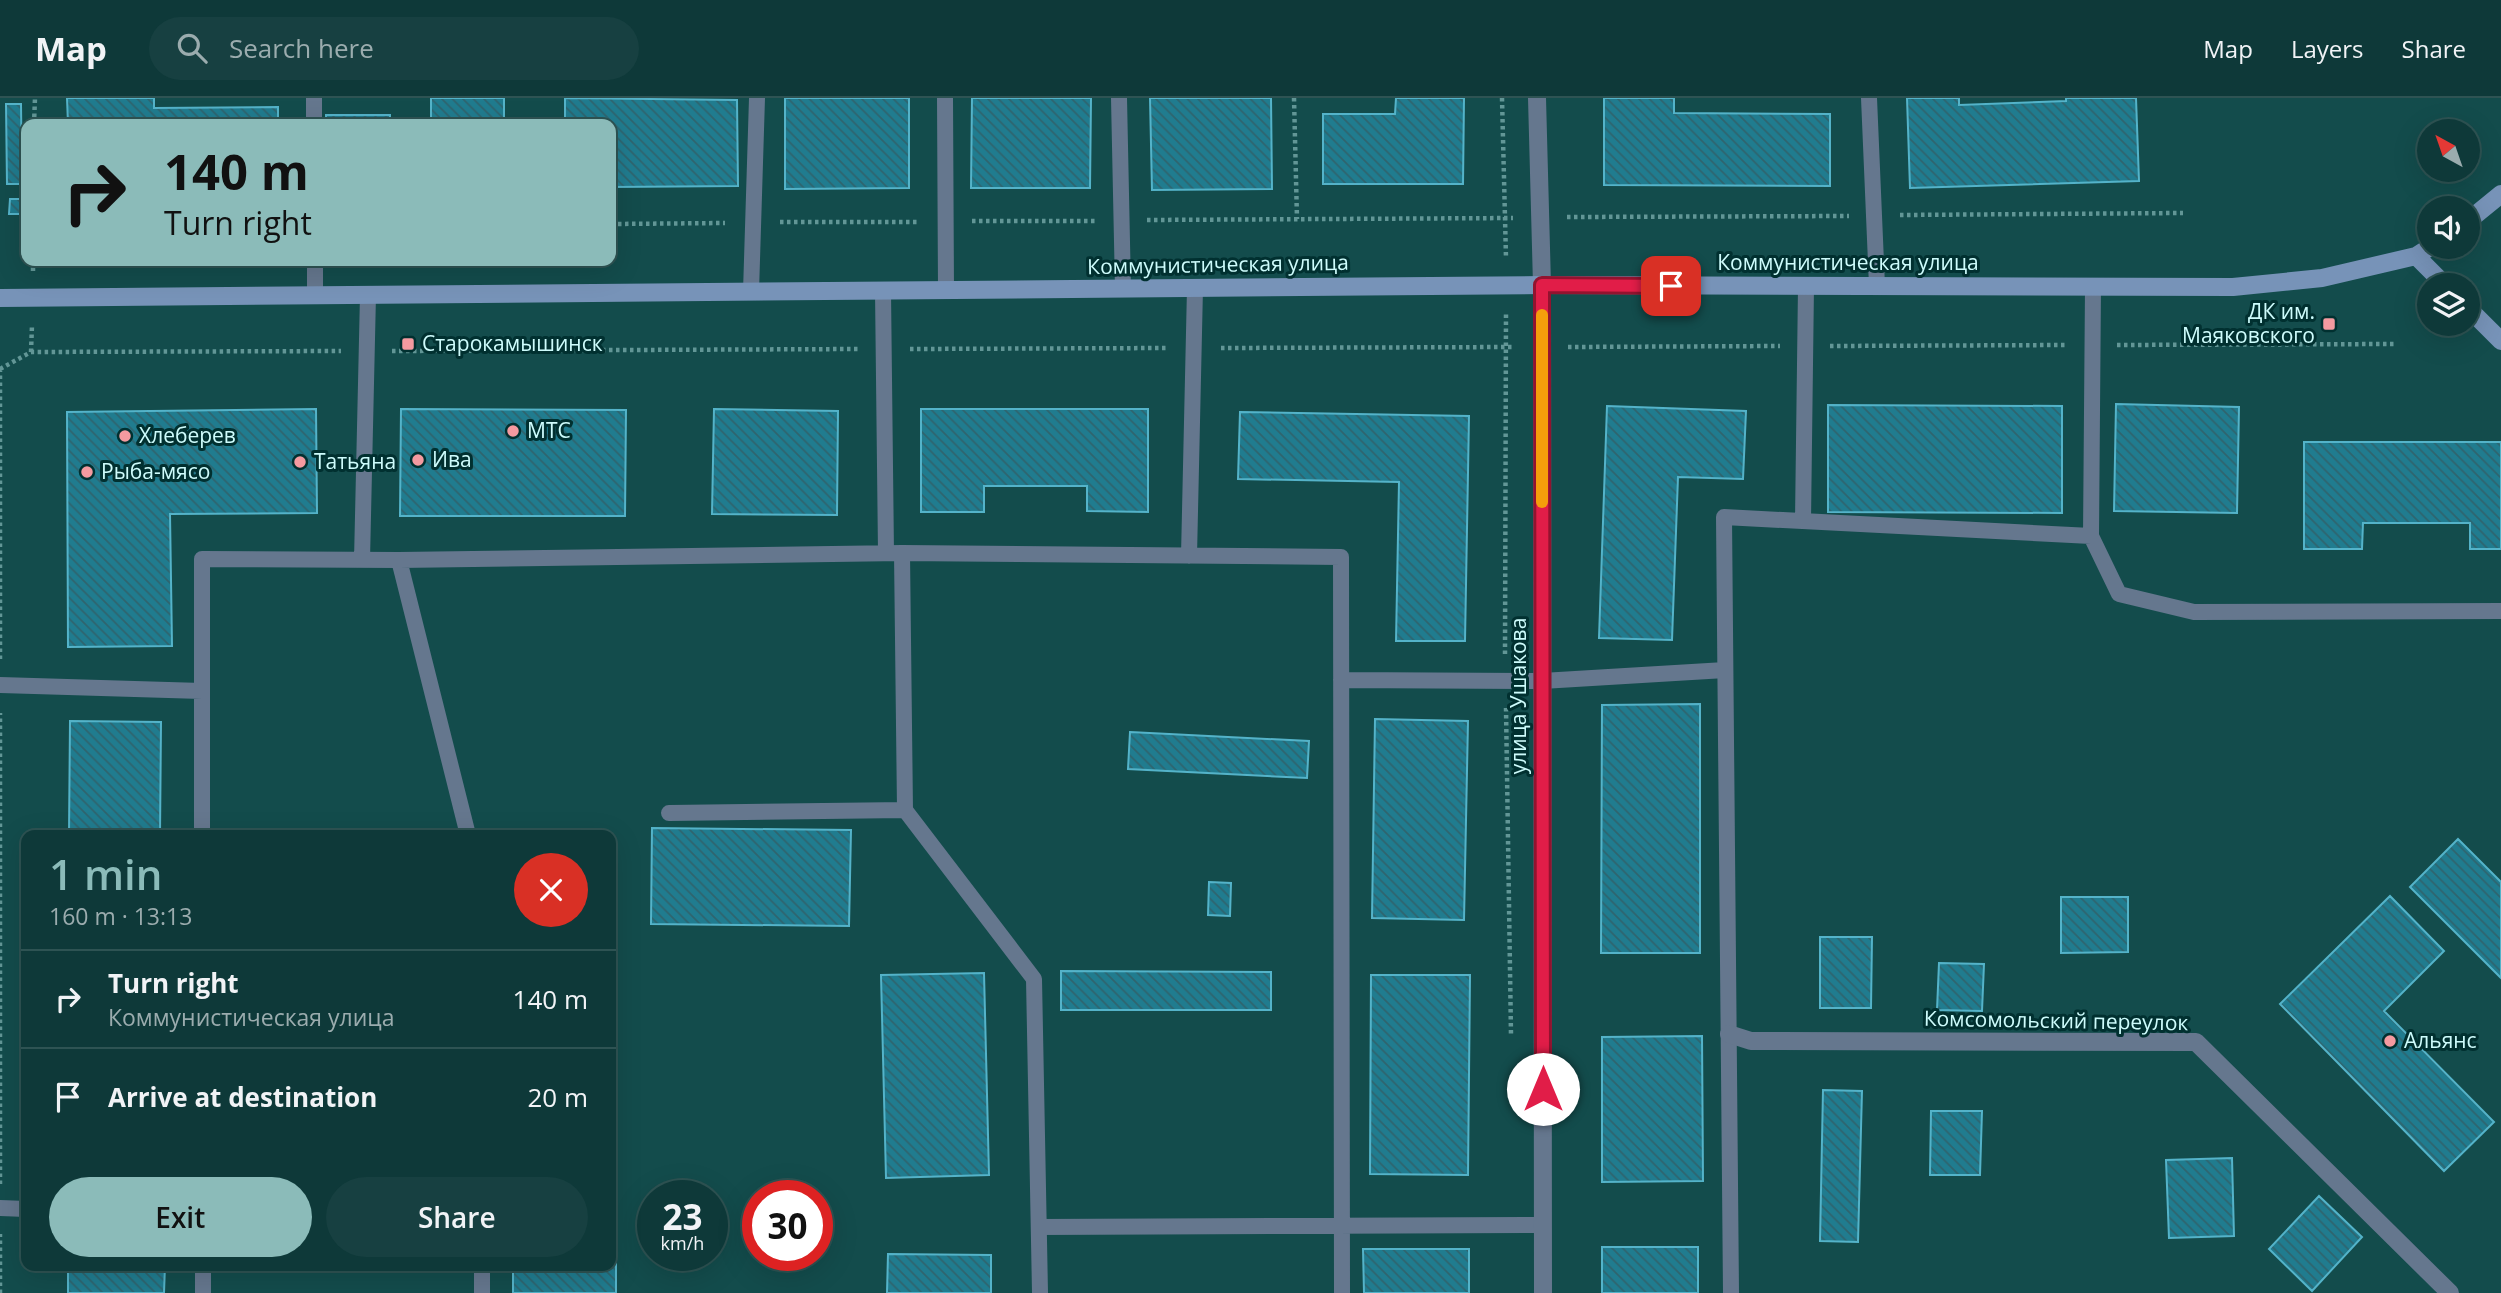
<!DOCTYPE html>
<meta charset="utf-8">
<style>
body{margin:0;font-family:"Open Sans",sans-serif;background:#174041;color:#f1f3f6;height:100vh;display:flex;flex-direction:column;font-size:26px;white-space:nowrap}
*{box-sizing:border-box;margin:0}
p{font-size:23px;color:#9bacae}
.icon{flex:none;width:38px;height:38px;fill:none;stroke:currentColor;stroke-width:2;stroke-linecap:round;stroke-linejoin:round}
.map{position:relative;flex:1;overflow:hidden}
.panel{position:absolute;left:21px;top:732px;width:595px;height:441px;display:flex;flex-direction:column;background:#0e3939;border-radius:14px;box-shadow:0 7px 28px #0002,0 0 0 2px #2e5353}
.panel>*{flex:none}
.hud{position:absolute;left:21px;top:21px;width:595px;height:147px;border-radius:14px;box-shadow:0 7px 28px #0002,0 0 0 2px #2e5353;background:#8bbbb9;color:#111;overflow:hidden}
.needle{width:46px;rotate:320deg}
.tools{position:absolute;left:2417px;top:21px;display:grid;gap:14px}
.tools a{display:grid;place-items:center;width:63px;height:63px;border-radius:50%;background:#0e3939;box-shadow:0 7px 28px #0002,0 0 0 2px #2e5353;font-size:35px}
.speed{position:absolute;left:637px;top:1082px;display:flex;gap:14px;font-size:35px;font-weight:700;text-align:center}
.speed>*{display:grid;place-content:center;width:91px;height:91px;border-radius:50%;background:#0e3939;box-shadow:0 7px 28px #0002,0 0 0 2px #2e5353;line-height:1}
.speed small{font-size:18px;font-weight:400}
.speed .limit{border:10px solid #d22;background:#fff;color:#111}
.pin{position:absolute;display:grid;place-items:center;width:60px;height:60px;color:#fff;margin:-30px;border-radius:14px;box-shadow:0 4px 10px #0006}
.me{position:absolute;width:77px;margin:-38px;rotate:0deg;stroke-linejoin:round;filter:drop-shadow(0 0 5px #0008)}
.turn{display:flex;align-items:center;gap:24px;height:147px;padding:0 28px;font-size:32px}
.turn .icon{width:91px;height:91px;stroke-width:2.5}
.turn b{display:block;font-size:49px;line-height:60px}
.round{display:grid;place-items:center;flex:none;width:74px;height:74px;border-radius:37px;background:#174041}
.overview{display:flex;align-items:center;justify-content:space-between;height:119px;padding:0 28px}
h1{font-size:42px;font-weight:600;line-height:52px;color:#8bbbb9}
.action{display:flex;gap:14px;margin-top:auto;padding:14px 28px}
.action a{flex:1;height:80px;border-radius:42px;background:#8bbbb9;color:#111;font-size:28px;font-weight:600;line-height:80px;text-align:center}
.action a+a{background:#174041;color:#f1f3f6}
ul{padding:0;list-style:none}
li{display:flex;align-items:center;gap:21px;height:98px;padding:0 28px;border-top:2px solid #2e5353}
li div{flex:1}
li b{display:block;font-size:26px}
li em{font-style:normal}
header{display:flex;align-items:center;gap:42px;box-sizing:border-box;height:98px;padding:0 35px;background:#0e3939;border-bottom:2px solid #2e5353}
header strong{font-size:33px}
nav{display:flex;gap:38px;margin-inline-start:auto;font-size:24px}
.search{width:490px;height:63px;background:#174041;display:flex;align-items:center;gap:18px;box-sizing:border-box;padding:0 24px;border-radius:38px;color:#9bacae;font-size:26px}
.map>svg:first-child{display:block}
.building{fill:url(#building-back-hatch);stroke:#54b3c9;stroke-width:2}
.lines{fill:none;stroke-linecap:round;stroke-linejoin:round}
.path{stroke:#629696;stroke-width:4.5;stroke-dasharray:3.5 3.5;stroke-linecap:butt}
.lane{stroke:#65778e;stroke-width:16}
.street{stroke:#65778e;stroke-width:18}
.secondary{stroke:#7793b8;stroke-width:18}
.route-casing{stroke:#92132f;stroke-width:18}
.route{stroke:#e11d48;stroke-width:12}
.slow{stroke:#f59e0b;stroke-width:12}
.poi-dot{fill:#f49aa0;stroke:#013030;stroke-width:2.5}
.labels{text-anchor:middle;stroke-width:6;stroke-linejoin:round;paint-order:stroke}
.street-label{font-size:21px;fill:#cefcfc;stroke:#013030}
.poi-label{font-size:21px;fill:#cefcfc;stroke:#013030;text-anchor:start}
</style>
<header>
<strong>Map</strong>
<div class="search"><svg class="icon" aria-label="search" viewBox="0 0 24 24"><circle cx="10" cy="10" r="6"/><path d="M15 15l6 6"/></svg>Search here</div>
<nav><a>Map</a><a>Layers</a><a>Share</a></nav>
</header>
<div class="map">
<svg width="2501" height="1195" viewBox="0 0 2501 1195">
<defs>
<pattern id="building-back-hatch" width="6" height="6" patternUnits="userSpaceOnUse" patternTransform="scale(1.75)"><rect width="6" height="6" fill="#207c8f"/><path d="M-1 5l2 2M0 0l6 6M5-1l2 2" fill="none" stroke="#2f646e"/></pattern>
</defs>
<rect width="100%" height="100%" fill="#134c4c"/>
<path class="building" d="M67 0H154V10L278 9V26H68Z
M431 0H504V26H431Z
M565 0 737 2 738 88 611 89V26H565Z
M785 0H909V90L785 91Z
M972 0H1091L1090 90H971Z
M1150 0H1271L1272 91 1152 92Z
M1396 0H1464L1463 86H1323V16H1395Z
M1604 0H1674V15L1830 16V88L1604 87Z
M1907 0H1959V7L2066 3V0H2136L2139 83 1910 90Z
M6 6H21L22 86H7Z
M326 17H390V26H326Z
M10 101H26V116H9Z
M2116 306 2239 309 2237 415 2114 413Z
M1828 307 2062 308V415L1828 414Z
M1607 308 1746 313 1743 381 1678 379 1672 542 1599 540Z
M316 311 317 415 170 416 172 548 68 549 67 314Z
M401 311 626 312 625 418H400Z
M714 311 838 313 837 417 712 416Z
M921 311H1148V414L1087 413V388H984V414H921Z
M1240 314 1469 318 1465 543H1396L1399 384 1238 381Z
M2304 344H2501V451H2470V425H2363L2362 451H2304Z
M1700 606V855H1601L1602 607Z
M1375 621 1468 623 1464 822 1372 820Z
M70 623 161 624 160 737H69Z
M1130 634 1309 643 1307 680 1128 671Z
M652 730 851 732 849 828 651 826Z
M2458 741 2501 784V880L2410 789Z
M1209 784 1231 785 1230 818 1208 817Z
M2390 798 2444 853 2384 913 2494 1024 2444 1073 2280 906Z
M2061 799H2128V854L2061 855Z
M1820 839H1872L1871 910H1820Z
M1939 865 1984 866 1982 913 1937 912Z
M1061 873 1271 874V912H1061Z
M611 874H614L615 1074H611Z
M984 875 989 1077 886 1080 881 877Z
M1371 877H1470L1468 1077 1370 1076Z
M1702 938 1703 1083 1602 1084V939Z
M1823 992 1862 993 1858 1144 1820 1143Z
M1931 1013H1982L1980 1077H1930Z
M2232 1060 2234 1138 2169 1140 2166 1062Z
M2319 1098 2362 1139 2312 1193 2269 1151Z
M611 1142H616V1195H513V1167H611Z
M1602 1149H1698V1195H1602Z
M1363 1151H1469V1195H1364Z
M888 1156 991 1157V1195H887Z
M68 1167H165L164 1195H68Z"/>
<g class="lines">
<path class="path" d="M1294 0 1297 121
M1502 0 1506 160
M34 26 35 0
M1900 117 2183 115
M1567 119 1849 118
M1147 122 1513 120
M972 123H1096
M780 124H918
M611 126 725 125
M33 173V163
M2117 247 2394 246
M1830 248 2067 247
M1568 249 1780 248
M1221 250 1514 249
M910 251 1167 250
M392 253 859 251
M31 254 32 227
M0 271 31 254 341 253
M1505 556 1506 214
M0 561V271
M1506 610 1511 937
M0 1086V615
M0 1195V1136"/>
<path class="lane" d="M314 0V26
M945 0 946 192
M1119 0 1123 191
M1869 0 1877 188
M315 163V198
M883 193 886 455
M751 194 757 0
M1803 423 1806 188
M2091 438 2093 189
M902 455 1341 459 1342 1195
M1189 458 1195 190
M362 462 368 197
M399 462 902 455 905 712 1034 881 1040 1195
M1341 582 1542 583 1725 572
M0 587 202 593
M669 715 905 712
M202 737V461L399 462 468 737
M0 1110 26 1111
M1039 1129 1543 1127
M203 1167V1195
M482 1167V1195
M1731 1195 1724 419 2091 438 2119 496 2194 514 2501 513"/>
<path class="street" d="M1537 0 1542 187 1543 1195
M1729 936 1751 943 2196 944 2450 1195"/>
<path class="secondary" d="M2468 123 2501 96
M2416 158 2445 187
M0 200 1542 187 2233 189 2322 180 2416 158 2430 149
M2468 210 2501 243"/>
</g>
<g class="lines">
<defs>
<path id="route" d="M1543 991 1542 187 1671 188"/>
</defs>
<use href="#route" class="route-casing"/>
<use href="#route" class="route"/>
<path class="slow" d="M1542 217V404"/>
</g>
<g class="poi-dot">
<rect x="2322" y="219" width="14" height="14" rx="3.5"/>
<rect x="401" y="239" width="14" height="14" rx="3.5"/>
<circle cx="513" cy="333" r="7"/>
<circle cx="125" cy="338" r="7"/>
<circle cx="418" cy="362" r="7"/>
<circle cx="300" cy="364" r="7"/>
<circle cx="87" cy="374" r="7"/>
<circle cx="2390" cy="943" r="7"/>
</g>
<g class="labels">
<g class="street-label">
<text x="1848" y="172">Коммунистическая улица</text>
<text transform="translate(1218 167) rotate(-1)" y="7">Коммунистическая улица</text>
<text transform="translate(1519 598) rotate(-90)" y="7">улица Ушакова</text>
<text transform="translate(2056 923) rotate(1)" y="7">Комсомольский переулок</text>
</g>
<g class="poi-label">
<text x="2315" y="221" text-anchor="end">ДК им.<tspan x="2315" dy="24">Маяковского</tspan></text>
<text x="422" y="253">Старокамышинск</text>
<text x="527" y="340">МТС</text>
<text x="139" y="345">Хлеберев</text>
<text x="432" y="369">Ива</text>
<text x="314" y="371">Татьяна</text>
<text x="101" y="381">Рыба-мясо</text>
<text x="2404" y="950">Альянс</text>
</g>
</g>
</svg>
<div class="tools">
<a><svg class="needle" viewBox="-14 -14 28 28"><path d="M0-13l5 13h-10z" fill="#e53935"/><path d="M0 13l5-13h-10z" fill="#9bacae"/></svg></a>
<a><svg class="icon" aria-label="sound" viewBox="0 0 24 24"><path d="M4 9h4l5-4v14l-5-4H4zM17 9q2 3 0 6"/></svg></a>
<a><svg class="icon" aria-label="layers" viewBox="0 0 24 24"><path d="M12 4l9 5-9 5-9-5zM3 14l9 5 9-5"/></svg></a>
</div>
<div class="speed"><div>23<small>km/h</small></div><div class="limit">30</div></div>
<div class="pin" style="left:1671px;top:188px;background:#d93025"><svg class="icon" aria-label="arrive" viewBox="0 0 24 24"><path d="M6 21V4h12l-3 4 3 4H6"/></svg></div>
<svg class="me" style="left:1543px;top:991px" viewBox="-20 -20 40 40"><circle r="19" fill="#fff"/><path d="M0-13L10 11 0 6-10 11z" fill="#e11d48"/></svg>
<div class="hud">
<div class="turn"><svg class="icon" aria-label="right" viewBox="0 0 24 24"><path d="M7 20v-9h11M14 6l5 5-5 5"/></svg><div><b>140 m</b>Turn right</div></div>
</div>
<section class="panel">
<div class="overview"><div><h1>1 min</h1><p>160 m · 13:13</p></div><a class="round" style="background:#d93025;color:#fff"><svg class="icon" aria-label="close" viewBox="0 0 24 24"><path d="M6 6l12 12M18 6L6 18"/></svg></a></div>
<ul>
<li><svg class="icon" aria-label="right" viewBox="0 0 24 24"><path d="M7 20v-9h11M14 6l5 5-5 5"/></svg><div><b>Turn right</b><p>Коммунистическая улица</p></div><em>140 m</em></li>
<li><svg class="icon" aria-label="arrive" viewBox="0 0 24 24"><path d="M6 21V4h12l-3 4 3 4H6"/></svg><div><b>Arrive at destination</b></div><em>20 m</em></li>
</ul>
<div class="action"><a>Exit</a><a>Share</a></div>
</section>
</div>
